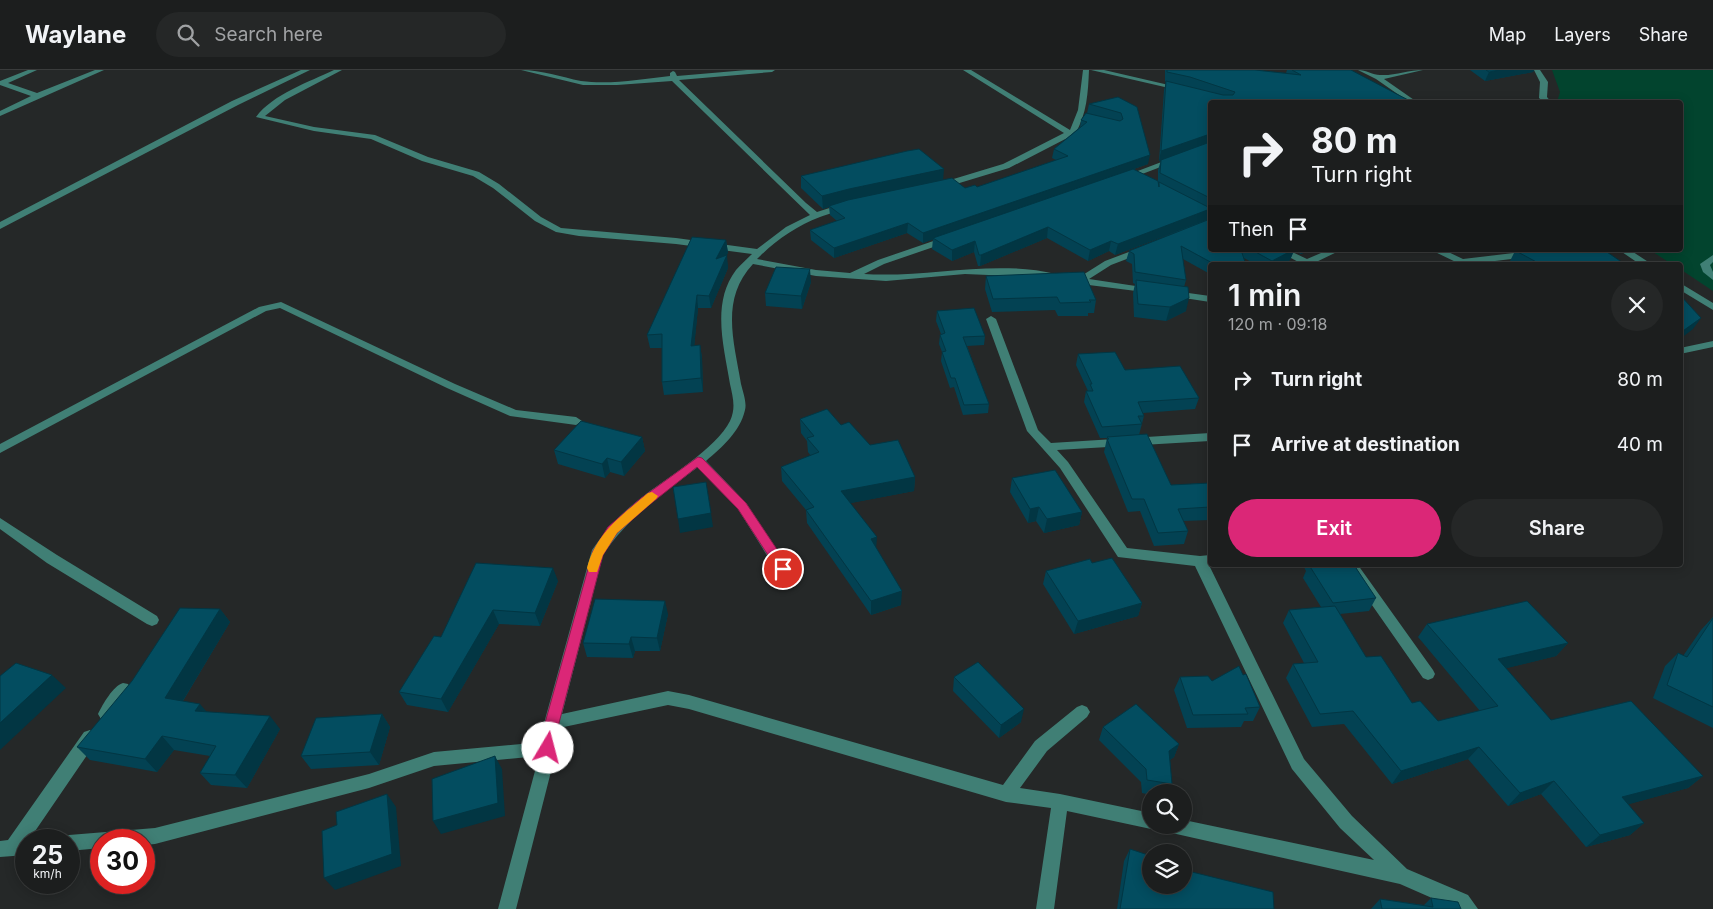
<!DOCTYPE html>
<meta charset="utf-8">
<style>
body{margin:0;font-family:Inter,sans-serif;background:#252727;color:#f1f3f6;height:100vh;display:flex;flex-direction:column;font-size:19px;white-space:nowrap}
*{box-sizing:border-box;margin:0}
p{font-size:16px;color:#a0a2a4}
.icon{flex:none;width:28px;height:28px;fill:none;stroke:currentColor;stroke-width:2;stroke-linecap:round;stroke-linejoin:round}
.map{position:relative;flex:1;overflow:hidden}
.sheet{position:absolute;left:1208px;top:192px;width:475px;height:305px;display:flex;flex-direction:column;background:#1c1e1e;border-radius:5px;box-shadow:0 2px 12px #0003,0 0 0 1px #3a3c3c}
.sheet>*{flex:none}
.hud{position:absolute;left:1208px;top:30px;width:475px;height:152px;border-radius:5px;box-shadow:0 2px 12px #0003,0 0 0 1px #3a3c3c;background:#1c1e1e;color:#f1f3f6;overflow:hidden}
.buttons{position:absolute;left:1142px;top:714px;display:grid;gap:10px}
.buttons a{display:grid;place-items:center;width:50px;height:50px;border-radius:50%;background:#1c1e1e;box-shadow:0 2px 12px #0003,0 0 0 1px #3a3c3c;font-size:25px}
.speed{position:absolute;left:15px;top:759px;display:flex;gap:10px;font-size:25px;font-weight:700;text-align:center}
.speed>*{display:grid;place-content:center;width:65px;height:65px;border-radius:50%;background:#1c1e1e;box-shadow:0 2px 12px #0003,0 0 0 1px #3a3c3c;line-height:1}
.speed small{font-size:12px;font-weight:400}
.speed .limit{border:8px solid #d22;background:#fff;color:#111}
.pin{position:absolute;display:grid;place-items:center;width:42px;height:42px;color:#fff;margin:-21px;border:2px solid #fff;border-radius:50%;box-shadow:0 1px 5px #0007}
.me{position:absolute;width:55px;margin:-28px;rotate:8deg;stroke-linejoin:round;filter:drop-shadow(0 0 4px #0008)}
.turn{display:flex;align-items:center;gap:18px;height:105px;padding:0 20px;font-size:22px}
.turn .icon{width:65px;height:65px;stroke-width:2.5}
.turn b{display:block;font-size:35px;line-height:42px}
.then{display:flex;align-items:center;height:48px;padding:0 20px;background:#0003;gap:10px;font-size:19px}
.round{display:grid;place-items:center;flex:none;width:52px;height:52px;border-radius:26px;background:#252727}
.head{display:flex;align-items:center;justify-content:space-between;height:85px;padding:0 20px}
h1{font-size:30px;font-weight:600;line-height:38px}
.primary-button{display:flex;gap:10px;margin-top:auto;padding:10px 20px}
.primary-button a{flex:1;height:58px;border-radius:30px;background:#db2777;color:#fff;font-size:20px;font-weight:600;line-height:58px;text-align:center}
.primary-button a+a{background:#252727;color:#f1f3f6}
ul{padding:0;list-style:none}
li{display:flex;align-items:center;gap:15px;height:65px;padding:0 20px}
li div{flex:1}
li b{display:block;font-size:19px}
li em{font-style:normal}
header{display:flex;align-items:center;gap:30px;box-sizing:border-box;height:70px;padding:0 25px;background:#1c1e1e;border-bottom:1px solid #3a3c3c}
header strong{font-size:24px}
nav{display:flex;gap:28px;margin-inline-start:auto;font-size:18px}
.search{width:350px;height:45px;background:#252727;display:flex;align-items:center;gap:12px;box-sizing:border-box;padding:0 18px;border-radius:28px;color:#a0a2a4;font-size:19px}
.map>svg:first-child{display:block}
.green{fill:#02442e}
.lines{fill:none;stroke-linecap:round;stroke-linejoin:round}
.minor{fill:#407f75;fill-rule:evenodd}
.wall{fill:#034253}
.shaded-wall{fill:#023643}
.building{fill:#034d60;stroke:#023643}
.route{fill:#db2777;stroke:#8e194d}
.slow{fill:#f59e0b}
</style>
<header>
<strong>Waylane</strong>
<div class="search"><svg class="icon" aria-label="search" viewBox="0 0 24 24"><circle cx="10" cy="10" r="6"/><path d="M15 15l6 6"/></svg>Search here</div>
<nav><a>Map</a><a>Layers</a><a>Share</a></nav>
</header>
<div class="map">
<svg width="1713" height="839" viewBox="0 0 1713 839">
<rect width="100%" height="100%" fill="#252828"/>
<path class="green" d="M1552 0H1713V221L1680 199V195H1673L1650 180H1680V32H1557L1560 22Z"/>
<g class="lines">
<path class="minor" d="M28 0H37L8 13 37 23 95 0H104L0 46V41L31 26 0 15V11Z
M301 0H310L238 35 0 159V152L232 31Z
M334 0H342L285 30 265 46 314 57 375 65 428 87 479 102 499 114 541 147 561 158 676 168 757 179 786 157 810 145 672 11 617 15H583L521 0C542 0 561 7 581 11 610 15 642 9 670 6V3L673 1 675 2 677 6 747 0H775L772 2 679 10 806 133 817 142 845 133 849 136C842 142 829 143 820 147 796 156 775 171 757 189L816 200 850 203 878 190 948 166 951 167V171L884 194 864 204C928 208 993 189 1056 204V208L965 204 886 211 816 206 753 194C720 229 734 272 741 314 743 322 747 333 745 340 740 362 722 377 706 391L746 433 790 499 788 503H778L738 439 698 397C662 424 628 447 603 485L562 644 668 621 689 625 1003 715 1035 671 1077 637 1082 635 1087 637 1090 642 1087 647 1047 681 1020 718 1060 724 1151 743V755H1158L1157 757 1151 759 1067 741 1054 839H1036L1051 738 1006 732 689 639 668 635 559 658 557 678 516 839H498L539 686 434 696 369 718 155 774 144 775V770H101V778L69 781V770H62L63 767 69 765 155 758 369 704 434 682 542 672 544 653 592 480C606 460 621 443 641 428 665 409 717 378 730 351 736 338 733 328 730 314 724 277 711 233 736 200 741 194 747 189 752 184L676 174 579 166 556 162 535 151 493 118 473 106 422 91 371 69 314 61 256 47C273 24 309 12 334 0Z
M963 0H971L1070 60 1078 40 1083 0H1089C1088 23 1087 44 1075 64L1009 98 943 118H937V114L1003 94 1064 63Z
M1091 0H1104L1186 19 1182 21Z
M1358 0C1366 0 1373 5 1380 5 1394 6 1409 0 1423 0L1384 9 1417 32H1409L1376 9Z
M1534 0H1540L1548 12 1547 27 1551 32H1544L1539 28 1540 12Z
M1172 88 1179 90 1129 109 1122 107Z
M1142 177 1147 180 1145 182 1111 195 1089 209 1149 218 1154 221 1152 223 1073 213 1068 210 1073 207 1078 208 1105 191Z
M1276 180H1288L1307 189 1328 180H1341L1310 195H1304Z
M1431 180H1444L1463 189 1539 180H1567L1562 183 1462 195Z
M1619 180H1630L1653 195H1641Z
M1713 185V192L1710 195 1713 202V210L1703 202 1700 194Z
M1680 213 1713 233V240L1680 220Z
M1174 221 1210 226V232L1171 226 1169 224Z
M281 232 455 314 516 340 576 347 582 351 576 355 510 346 447 318 280 238 266 241 0 383V374L259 237Z
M991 246 996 249 1038 360 1051 373 1210 363V371L1057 380 1068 392 1127 478 1200 486 1210 485 1209 495 1304 689 1352 746 1407 799 1468 825 1478 839H1457L1400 814 1163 761 1160 755H1184V750L1374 790 1340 758 1292 699 1195 496 1118 487 1060 398 1027 361 986 249Z
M1713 271V277L1680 284V278Z
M0 448 57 485 157 546 159 550 157 554 152 556 147 554 47 493 0 459Z
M1344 495H1358L1433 600 1435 604 1433 608 1428 610 1423 608Z
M123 613 128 614 131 619 128 624C122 634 114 654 101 649L98 644C103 634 113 616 123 613Z
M90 660 96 662 98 667 96 672 29 770H26V785L0 787V771L8 770 84 662Z"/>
</g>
<path class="wall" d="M1165 0H1255L1286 3 1287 0H1351L1210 32V145L1209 149 1210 180H1310L1301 184 1294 181 1290 190 1281 195H1257L1244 188 1246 195H1210V204L1183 189 1186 210 1184 217 1186 241 1166 251 1134 247 1133 223 1135 214 1133 213 1132 194 1126 191 1129 181 1178 161 1115 185 1109 181 1088 191 1047 168 980 196H978L974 182 952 191 932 179 933 169 923 173 907 163 834 188 811 170 810 160 837 151 830 145 829 137 823 139 801 118V106L943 110 965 118 977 117 1056 90 1052 88 1054 79 1080 57 1081 50 1087 43 1089 34 1118 27 1148 94 1134 99 1158 112V100L1161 90 1170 87 1159 91 1164 20 1166 12 1165 11Z
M1470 0H1534L1533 2 1485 11Z
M726 170 728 183 726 185 728 198 711 238H698L694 276 700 275 702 288 703 322 664 325 662 312V278H650L647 265Z
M1488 180H1604L1626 195H1517L1510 191 1515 181 1495 183Z
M986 206 1096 230 1094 243H1088V246H1058L1055 240 992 242 985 219Z
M811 212 802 239 766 236 765 223Z
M937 241 985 266 984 275 967 276 989 334 988 343 963 345 954 317 950 318 941 291 942 282 939 274 940 265 941 264 936 251Z
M1078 284 1125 300 1199 328 1195 339 1143 343 1144 346 1139 365 1171 415 1210 413V450L1183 451 1188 461 1184 474 1154 476 1140 441 1128 442 1104 382 1107 368H1100L1084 332 1086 321H1088L1076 295Z
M800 349 841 355 915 407 914 421 850 433 876 478 901 535 871 545 807 453 806 440 782 411 781 397 811 386 808 382 807 371 801 363Z
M642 367 645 381 624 406 610 402 605 408 558 394 554 380Z
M1012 408 1082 442 1079 455 1044 463 1036 451 1028 453 1010 422Z
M476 493 558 511 540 556 499 554 448 642 407 635 399 622 441 567Z
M1092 493 1142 533 1138 546 1074 564 1043 514 1046 501Z
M1303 495H1354L1376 528 1369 541 1340 544 1366 587 1412 633 1438 651 1480 641 1418 567 1427 554 1568 573 1556 586 1506 598 1551 650 1703 706 1688 718 1628 734 1644 753 1630 765 1586 777 1541 724 1508 736 1468 689 1392 714 1344 654 1312 657 1286 608 1293 594 1304 593 1283 553 1289 540 1321 537 1303 508 1306 501Z
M1575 495H1582L1579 498Z
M220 539 230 552 183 631 206 642 280 659 247 718 211 715 200 703 210 686 174 680 157 702 90 690 77 677Z
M668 544 660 581H635L633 588 587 587 583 573Z
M1713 547V658L1653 628 1665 596 1678 583 1683 586 1701 560Z
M954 607 1021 652 999 668 953 621Z
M1180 607 1212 611 1260 637 1253 651H1244L1241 657 1187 658 1174 620Z
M382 644 390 657 379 695 311 699 301 686Z
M1103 657 1179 674 1174 687 1170 690 1172 714 1169 722H1151V725L1142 723 1141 712 1099 670Z
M1130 779 1151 815 1274 839H1117L1124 791Z
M1431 828 1461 839H1371L1380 829 1424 835Z"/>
<path class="shaded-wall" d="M1500 0H1534L1533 2 1485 11 1489 2Z
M1210 64 1209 73 1159 91 1161 81Z
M1150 85 1148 94 923 173V163Z
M944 99 943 111 829 136V137L823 139 822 126 849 119Z
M1210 139V145L1209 149 1115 185 1118 174Z
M908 153 907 163 834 188V178Z
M1048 157 1047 168 980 196 981 185Z
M726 170 728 183 717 202 716 189Z
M975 171 974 182 952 191V180Z
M1111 171 1109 181 1088 191 1090 180Z
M1293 180H1294L1290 190 1281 195H1271L1272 191Z
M1303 180H1310L1301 184Z
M1497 180H1523L1495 183Z
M727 185 728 198 711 238 709 226Z
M810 199 811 212 802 239 801 226Z
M697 225 698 238 693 289 691 276Z
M1189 228 1186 241 1166 251 1170 237Z
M1701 248 1693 259 1680 269V263Z
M700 275 702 288 703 322 701 308Z
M642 367 645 381 624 406 621 392Z
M607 388 610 402 605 408 602 394Z
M915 407 914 421 841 435V421Z
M1039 437 1036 451 1028 453 1030 439Z
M1082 442 1079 455 1044 463 1047 449Z
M711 443 713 457 680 463 678 449Z
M877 467 876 480 871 469Z
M553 498 558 511 540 556 535 543Z
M902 521 901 535 871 545V531Z
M665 531 668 544 660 581 657 568Z
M1142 533 1138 546 1074 564 1078 551Z
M220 539 230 552 176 642 165 628Z
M493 540 499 554 448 642 441 629Z
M631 567 635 581 633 588 629 574Z
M1568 573 1556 586 1487 603 1498 589Z
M52 605 66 618 0 680V653Z
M200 634 211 647 195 641Z
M1024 639 1021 652 999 668 1001 655Z
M382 644 390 657 379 695 370 682Z
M270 646 280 659 247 718 235 705Z
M162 666 174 680 157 702 145 689Z
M1179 674 1174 687 1164 694 1169 681Z
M1479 677 1468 689 1392 714 1401 701Z
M495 686 502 699 505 746 441 764 433 751Z
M1703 706 1688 718 1608 740 1622 727Z
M1554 711 1541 724 1508 736 1520 723Z
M387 724 396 737 401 796 335 820 324 808Z
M1644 753 1630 765 1586 777 1600 765Z"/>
<path class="building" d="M1167 0H1255L1301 5 1292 0H1351L1412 32H1210V64L1161 81 1166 11 1223 25H1233L1235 22 1190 7 1167 2Z
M1486 0H1500L1489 2Z
M1118 27 1137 37 1150 85 923 163 908 153 834 178 810 160 845 148 829 136 848 130 952 108 965 118 975 115 977 117 1068 86 1054 79 1087 52 1081 50 1086 43 1120 51 1123 49 1121 43 1089 34Z
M1210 72V128L1160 103 1161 90Z
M919 79 944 99 849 119 822 126 801 106 907 81Z
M1133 99 1158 111 1159 117V112L1210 138V139L1118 174 1111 171 1090 180 1048 157 981 185H979L975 171 952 180 933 168Z
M1210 149V180H1241L1246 195H1216L1181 176 1186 210 1135 202 1134 184 1129 181Z
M692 167 726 170 716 189 727 185 709 226 697 225 691 276 700 275 701 308 662 312V264L647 265Z
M1252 180H1293L1272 191Z
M1521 180H1604L1626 195H1542L1516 181Z
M776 197 810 199 801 226 765 223Z
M1084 202 1096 230H1089L1091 232 1060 233 1057 227 993 229 986 206Z
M1136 210 1188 217 1189 228 1170 237 1138 234Z
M1680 225 1701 248 1680 263Z
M974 238 985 266 963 267 989 334 964 335 955 308H951L942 282 946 281 940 265 945 263 937 241Z
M1115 282 1125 300 1180 296 1199 328 1138 332 1144 346H1138L1142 354 1102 357 1086 321H1093L1090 314H1092L1078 284Z
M827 339 841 355 849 352 870 375 898 370 915 407 841 421 877 467 871 469 902 521 871 531 806 440 814 437 781 397 819 382 807 368 814 366 800 349Z
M581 351 642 367 621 392 607 388 602 394 554 380Z
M1147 364 1171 415 1210 413V437L1178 439 1188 461 1158 463 1144 429H1132L1107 369H1109L1107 367Z
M1055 400 1082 442 1047 449 1039 437 1030 439 1012 408Z
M706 412 711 443 678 449 673 417Z
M1112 488 1142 533 1078 551 1046 501 1090 489 1092 493Z
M476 493 553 498 535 543 493 540 441 629 399 622 434 566 441 567Z
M1309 495H1354L1376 528 1333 533Z
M595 529 665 531 657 568 631 567 629 574 583 573Z
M1527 531 1568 573 1498 589 1551 650 1631 631 1703 706 1622 727 1644 753 1600 765 1554 711 1520 723 1479 677 1401 701 1353 641 1320 644 1293 594 1318 592 1289 540 1335 536 1366 587 1381 586 1412 633 1420 631 1438 651 1498 636 1427 554Z
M180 538 220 539 165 628 200 634 195 641 270 646 235 705 200 703 216 676 162 666 145 689 77 677 132 611Z
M1713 548V637L1667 615 1678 583 1687 587Z
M978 592 1024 639 1001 655 954 607Z
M16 593 52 605 0 653V606Z
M1239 596 1243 605 1246 604 1260 637 1245 638 1248 644 1193 645 1180 607 1208 606 1212 611Z
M1136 634 1179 674 1169 681 1172 714 1147 710 1146 699 1103 657Z
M382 644 370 682 301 686 316 648Z
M495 686 498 733 433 751 432 709Z
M387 724 392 784 324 808 322 761 337 755 336 742Z
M1130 779 1151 786V815H1184V800L1273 822 1274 839H1120Z
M1431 828 1458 832 1461 839H1382L1380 829 1433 837Z"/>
<path class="route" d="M698 387 702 388 746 433 790 499 788 502H779L738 439 697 397 649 435 617 463 603 485 559 653 554 683 548 684 543 683 541 678 545 653 593 481 608 457 640 429Z"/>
<path class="slow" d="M652 422 658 426 656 429 617 463 603 485 597 502H589L587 498C596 463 621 446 648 423Z"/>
</svg>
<div class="buttons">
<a><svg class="icon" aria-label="search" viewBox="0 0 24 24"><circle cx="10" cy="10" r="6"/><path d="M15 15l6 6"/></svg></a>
<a><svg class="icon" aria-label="layers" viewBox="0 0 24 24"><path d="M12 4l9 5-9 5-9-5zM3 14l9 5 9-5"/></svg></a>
</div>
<div class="speed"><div>25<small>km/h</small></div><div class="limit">30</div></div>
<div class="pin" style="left:783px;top:499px;background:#d93025"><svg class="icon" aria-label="arrive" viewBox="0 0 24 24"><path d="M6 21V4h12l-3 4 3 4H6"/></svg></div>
<svg class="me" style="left:548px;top:678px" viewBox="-20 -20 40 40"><circle r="19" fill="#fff"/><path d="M0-13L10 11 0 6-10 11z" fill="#db2777"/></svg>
<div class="hud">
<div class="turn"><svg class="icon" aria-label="right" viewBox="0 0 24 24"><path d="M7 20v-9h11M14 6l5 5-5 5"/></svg><div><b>80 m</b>Turn right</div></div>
<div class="then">Then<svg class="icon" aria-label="arrive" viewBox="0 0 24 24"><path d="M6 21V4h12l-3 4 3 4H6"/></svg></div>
</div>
<section class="sheet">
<div class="head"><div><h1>1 min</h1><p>120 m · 09:18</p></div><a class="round"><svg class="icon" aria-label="close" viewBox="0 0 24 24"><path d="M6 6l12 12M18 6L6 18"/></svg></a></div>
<ul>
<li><svg class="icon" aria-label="right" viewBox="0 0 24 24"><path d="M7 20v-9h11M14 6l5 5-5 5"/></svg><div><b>Turn right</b></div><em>80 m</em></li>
<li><svg class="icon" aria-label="arrive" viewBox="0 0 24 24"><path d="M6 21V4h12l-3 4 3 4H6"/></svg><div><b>Arrive at destination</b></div><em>40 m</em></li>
</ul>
<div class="primary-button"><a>Exit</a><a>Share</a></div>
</section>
</div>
